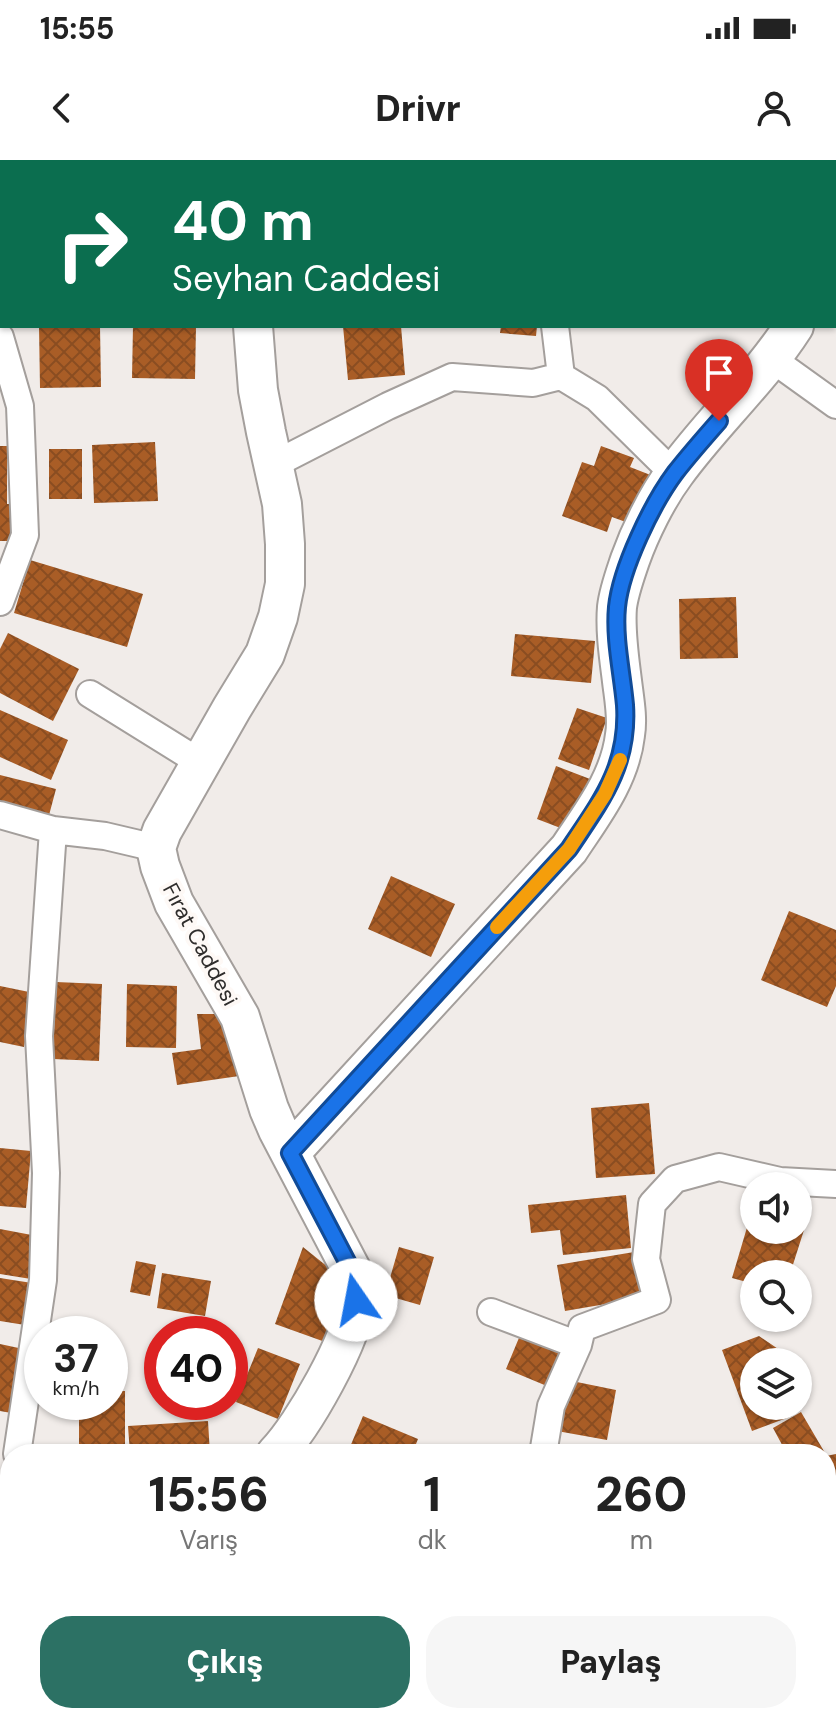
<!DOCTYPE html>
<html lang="tr">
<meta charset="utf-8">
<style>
body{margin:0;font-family:"DM Sans",sans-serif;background:#f6f6f6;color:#222;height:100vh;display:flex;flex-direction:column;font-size:30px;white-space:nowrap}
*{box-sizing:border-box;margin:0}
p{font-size:26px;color:#767676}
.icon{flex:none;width:44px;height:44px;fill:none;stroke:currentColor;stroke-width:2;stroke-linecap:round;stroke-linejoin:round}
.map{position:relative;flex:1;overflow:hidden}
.details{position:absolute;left:0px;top:1284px;width:836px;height:280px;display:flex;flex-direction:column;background:#fff;border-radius:32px 32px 0 0;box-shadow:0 2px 6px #0004}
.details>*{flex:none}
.top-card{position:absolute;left:0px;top:0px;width:836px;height:168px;box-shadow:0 2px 6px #0004;background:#0b6e4f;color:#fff;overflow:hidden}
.buttons{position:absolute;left:740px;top:1012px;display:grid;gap:16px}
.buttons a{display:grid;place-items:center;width:72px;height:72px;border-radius:50%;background:#fff;box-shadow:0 2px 6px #0004;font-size:40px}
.speed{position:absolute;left:24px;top:1156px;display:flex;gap:16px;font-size:40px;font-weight:700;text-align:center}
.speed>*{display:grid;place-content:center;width:104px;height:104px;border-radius:50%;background:#fff;box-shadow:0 2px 6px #0004;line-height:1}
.speed small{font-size:20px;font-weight:400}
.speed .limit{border:12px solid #d22;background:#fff;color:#111}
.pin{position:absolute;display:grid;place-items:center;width:68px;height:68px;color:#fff;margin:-82px -34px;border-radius:50% 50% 50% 0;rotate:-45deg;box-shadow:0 0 8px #0007}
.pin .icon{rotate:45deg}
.me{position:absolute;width:88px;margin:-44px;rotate:348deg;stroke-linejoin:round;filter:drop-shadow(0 0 6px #0008)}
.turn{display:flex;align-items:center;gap:28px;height:168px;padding:0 40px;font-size:36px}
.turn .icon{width:104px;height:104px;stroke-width:2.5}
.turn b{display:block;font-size:56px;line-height:68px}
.eta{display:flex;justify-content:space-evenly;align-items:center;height:136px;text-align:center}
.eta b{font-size:48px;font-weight:800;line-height:56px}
.button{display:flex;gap:16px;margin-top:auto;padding:16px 40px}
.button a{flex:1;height:92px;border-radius:32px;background:#2c7164;color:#fff;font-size:32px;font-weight:800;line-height:92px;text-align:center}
.button a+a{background:#f6f6f6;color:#222}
.status{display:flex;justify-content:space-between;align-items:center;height:56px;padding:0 40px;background:#fff;direction:ltr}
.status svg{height:22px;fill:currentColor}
header{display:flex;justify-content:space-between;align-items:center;height:104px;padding:0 40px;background:#fff;font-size:36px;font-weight:800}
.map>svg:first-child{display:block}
.building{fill:url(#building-cross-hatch)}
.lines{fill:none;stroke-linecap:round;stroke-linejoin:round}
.street-casing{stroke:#a49f9c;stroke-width:30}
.secondary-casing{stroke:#a49f9c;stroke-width:42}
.street{stroke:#fff;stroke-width:26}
.secondary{stroke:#fff;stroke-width:38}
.route-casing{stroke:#114b97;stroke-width:20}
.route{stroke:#1a73e8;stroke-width:14}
.slow{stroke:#f59e0b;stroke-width:14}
.labels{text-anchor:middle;stroke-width:8;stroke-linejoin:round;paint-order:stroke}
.street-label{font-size:22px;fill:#2f2d2c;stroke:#fef9f6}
</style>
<div class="status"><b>15:55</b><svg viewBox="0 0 49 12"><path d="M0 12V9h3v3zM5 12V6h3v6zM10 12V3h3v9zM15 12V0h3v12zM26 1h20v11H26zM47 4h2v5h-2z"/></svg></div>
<header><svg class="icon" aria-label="back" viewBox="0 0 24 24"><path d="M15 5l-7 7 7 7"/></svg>Drivr<svg class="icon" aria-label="person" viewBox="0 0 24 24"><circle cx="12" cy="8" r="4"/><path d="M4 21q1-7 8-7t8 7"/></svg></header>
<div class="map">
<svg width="836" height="1564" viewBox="0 0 836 1564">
<defs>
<pattern id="building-cross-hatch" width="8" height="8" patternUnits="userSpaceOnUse" patternTransform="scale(2)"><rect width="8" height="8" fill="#a95d26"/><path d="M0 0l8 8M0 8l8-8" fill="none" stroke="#8a4d21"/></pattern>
</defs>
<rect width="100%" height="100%" fill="#f1ece9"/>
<path class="building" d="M39 166H100L101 227 40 228Z
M133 166H196L195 219 132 218Z
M343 166H401L405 215 348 220Z
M501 166H537L536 176 500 173Z
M155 282 158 341 94 343 92 285Z
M0 286H7V344H14V381H0Z
M601 286 634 298 630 307 653 316 634 365 612 357 607 372 562 356 582 302 594 306Z
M49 289H82V339H49Z
M30 400 143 434 127 487 14 453Z
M736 437 738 498 680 499 679 439Z
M8 473 79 509 53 561 0 533V489Z
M515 474 595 481 591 523 511 516Z
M577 548 607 558 589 610 558 599Z
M0 550 68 580 51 620 0 597Z
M556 606 590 619 571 672 537 659Z
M0 615 56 629 48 659 0 646Z
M391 716 455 744 431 797 368 769Z
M789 751 836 770V826L827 847 761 820Z
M56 822 102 824 99 901 53 899Z
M127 824 177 826 176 888 126 887Z
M0 826 34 833 24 887 0 882Z
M197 854H226L246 915 177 925 172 893 201 889Z
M649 943 655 1014 596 1018 591 948Z
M0 988 31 991 26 1048 0 1046Z
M626 1035 631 1088 563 1095 560 1070 531 1073 528 1045Z
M751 1054 754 1055V1070H798V1068L804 1070 790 1114H754V1124L732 1118Z
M0 1069 37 1076 31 1119 0 1114Z
M303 1087 349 1124 328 1183 275 1164Z
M399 1087 434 1097 420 1145 385 1135Z
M634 1092 641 1138 565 1151 557 1105Z
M136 1101 156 1105 150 1136 130 1132Z
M162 1113 211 1121 205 1156 157 1148Z
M0 1118 32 1123 25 1165 0 1161Z
M521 1173 568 1193 554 1229 506 1209Z
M759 1176 784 1193 789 1202H754V1246H783L792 1256 752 1271 722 1190Z
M0 1184 28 1190 17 1254 0 1251Z
M258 1188 300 1204 278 1259 236 1242Z
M567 1220 616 1230 607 1280 557 1271Z
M110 1231H125V1292H79V1242H110Z
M801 1252 825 1293 823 1294H787L773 1268Z
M363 1256 418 1279 412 1294H347Z
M208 1261 210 1294H130L128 1266Z
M551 1283 601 1293V1294H549Z
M836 1294V1341H834L826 1296Z
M826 1374 836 1389V1402L826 1409Z
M836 1518V1540L826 1541V1519Z
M44 1554H79L77 1564H42Z
M82 1554H116L115 1564H81Z
M162 1554H216L215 1564H162Z
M235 1554H288L292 1564H238Z
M384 1554H431L428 1564H381Z"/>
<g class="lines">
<defs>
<path id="street" d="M532 0V2
M555 166 561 216
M0 177 20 246 25 375 0 442
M772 199 836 245
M273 305 388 246 452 217 533 223 561 216 597 238 674 314
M90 534 201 603
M0 655 53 670 105 676 156 688
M491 1152 578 1185
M17 1294 43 1120 46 1013 39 876 53 670
M543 1294 551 1246 578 1185 582 1168 657 1140 646 1099 652 1044 675 1019 719 1007 780 1021 836 1024
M0 1337 10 1338
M826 1436 836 1432
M445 1564 448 1554"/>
<path id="secondary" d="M250 2V0
M834 87 836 83
M253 166 258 230 266 272 282 344 285 384V424L278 457 265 494 232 548 162 671 156 688 160 706 174 743 240 857 269 949 278 970 354 1115C355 1123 357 1132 356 1140 353 1179 303 1266 276 1294
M290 993 569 689C592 654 620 619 625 575 628 558 624 538 622 521 619 497 615 471 617 447 619 431 625 415 630 400 640 372 657 337 675 313 712 262 760 219 794 166
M298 1554 300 1564"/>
</defs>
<use href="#street" class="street-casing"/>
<use href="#secondary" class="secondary-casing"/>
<use href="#street" class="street"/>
<use href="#secondary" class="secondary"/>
</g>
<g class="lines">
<defs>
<path id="route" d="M356 1140 354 1115 290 993 569 689C601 641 629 606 625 545 622 512 614 479 617 447 621 408 652 344 675 313 689 295 704 278 719 261"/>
</defs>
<use href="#route" class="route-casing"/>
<use href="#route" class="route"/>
<path class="slow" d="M497 767 569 689 605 634 620 600"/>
</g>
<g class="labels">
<g class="street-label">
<text transform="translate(201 784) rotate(62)" y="8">Fırat Caddesi</text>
</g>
</g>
</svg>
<div class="buttons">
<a><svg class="icon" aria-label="sound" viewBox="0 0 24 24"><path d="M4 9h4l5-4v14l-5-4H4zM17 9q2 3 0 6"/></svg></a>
<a><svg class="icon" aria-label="search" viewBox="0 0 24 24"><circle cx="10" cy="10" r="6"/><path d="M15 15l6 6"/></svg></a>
<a><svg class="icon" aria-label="layers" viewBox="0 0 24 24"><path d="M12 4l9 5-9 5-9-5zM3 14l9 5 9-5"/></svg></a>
</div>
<div class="speed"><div>37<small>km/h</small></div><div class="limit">40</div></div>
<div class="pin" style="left:719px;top:261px;background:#d93025"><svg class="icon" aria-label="arrive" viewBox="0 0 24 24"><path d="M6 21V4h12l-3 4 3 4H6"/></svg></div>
<svg class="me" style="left:356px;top:1140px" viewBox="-20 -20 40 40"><circle r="19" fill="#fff"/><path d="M0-13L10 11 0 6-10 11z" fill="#1a73e8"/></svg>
<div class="top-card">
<div class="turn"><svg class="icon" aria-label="right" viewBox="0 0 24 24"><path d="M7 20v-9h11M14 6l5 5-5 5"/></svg><div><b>40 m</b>Seyhan Caddesi</div></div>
</div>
<section class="details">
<div class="eta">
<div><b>15:56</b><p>Varış</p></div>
<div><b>1</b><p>dk</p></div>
<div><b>260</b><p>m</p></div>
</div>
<div class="button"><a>Çıkış</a><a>Paylaş</a></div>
</section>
</div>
